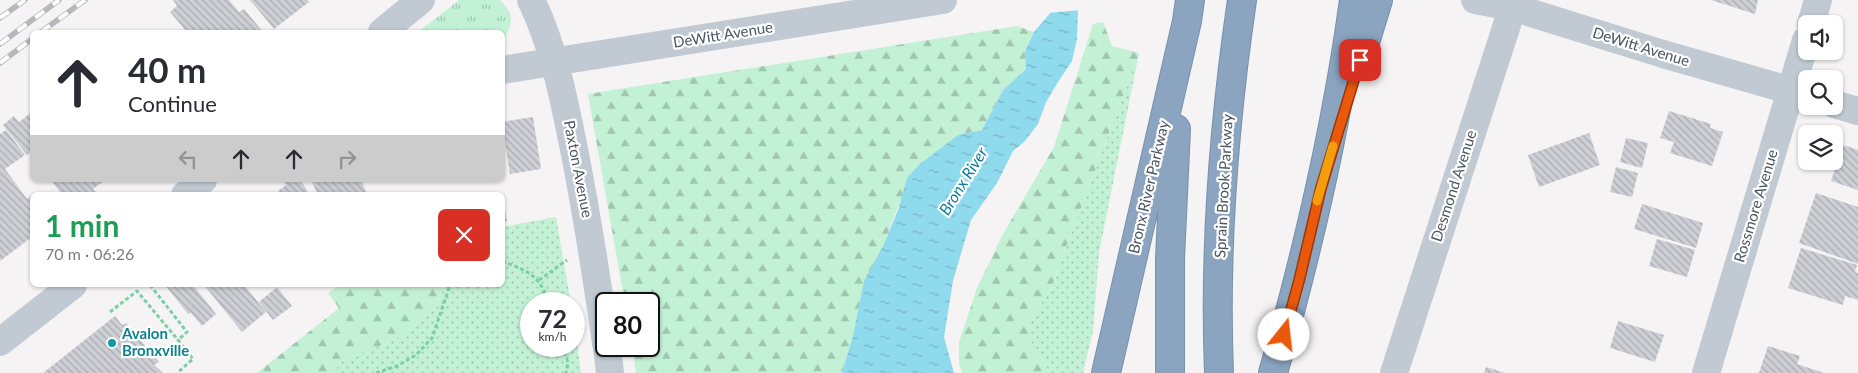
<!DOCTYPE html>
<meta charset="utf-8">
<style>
body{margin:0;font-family:Lato,sans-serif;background:#f7f7f7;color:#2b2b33;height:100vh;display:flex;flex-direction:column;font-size:19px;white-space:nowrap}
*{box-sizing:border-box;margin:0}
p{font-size:16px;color:#7c7c81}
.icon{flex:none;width:28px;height:28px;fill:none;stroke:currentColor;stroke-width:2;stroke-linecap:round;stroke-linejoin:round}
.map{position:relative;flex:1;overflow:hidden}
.sheet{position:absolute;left:30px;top:192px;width:475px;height:95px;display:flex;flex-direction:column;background:#fff;border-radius:8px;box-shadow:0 1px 4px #0004}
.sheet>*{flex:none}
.guide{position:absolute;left:30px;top:30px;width:475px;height:152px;border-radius:8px;box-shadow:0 1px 4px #0004;background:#fff;color:#2b2b33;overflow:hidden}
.buttons{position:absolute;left:1798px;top:15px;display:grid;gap:10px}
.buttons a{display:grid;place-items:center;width:45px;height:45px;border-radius:8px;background:#fff;box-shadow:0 1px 4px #0004;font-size:25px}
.speed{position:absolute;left:520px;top:292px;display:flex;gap:10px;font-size:25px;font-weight:700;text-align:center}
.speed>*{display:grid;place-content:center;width:65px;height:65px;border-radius:50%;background:#fff;box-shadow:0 1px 4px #0004;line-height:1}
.speed small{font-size:12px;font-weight:400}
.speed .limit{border:2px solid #111;border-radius:8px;background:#fff;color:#111}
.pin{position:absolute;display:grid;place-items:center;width:42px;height:42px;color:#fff;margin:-21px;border-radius:10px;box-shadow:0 2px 8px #0006}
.me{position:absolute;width:55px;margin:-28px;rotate:16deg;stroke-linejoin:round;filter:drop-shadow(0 0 4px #0008)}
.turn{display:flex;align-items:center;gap:18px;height:105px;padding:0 15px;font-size:22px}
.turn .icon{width:65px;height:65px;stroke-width:2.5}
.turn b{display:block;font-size:35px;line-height:42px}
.lanes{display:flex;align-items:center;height:48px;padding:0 15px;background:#0003;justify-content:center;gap:25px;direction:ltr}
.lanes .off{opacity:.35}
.round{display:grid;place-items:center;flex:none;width:52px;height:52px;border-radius:8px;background:#f7f7f7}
.overview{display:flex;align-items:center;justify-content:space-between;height:85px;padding:0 15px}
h1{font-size:30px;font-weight:700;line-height:38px;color:#1e9e55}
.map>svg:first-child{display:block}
.grass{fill:url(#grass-dots)}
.forest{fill:url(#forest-firs)}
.park{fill:url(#park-tufts)}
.water{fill:url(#water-ripples)}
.pier{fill:#f5f3f3}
.building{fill:url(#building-back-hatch)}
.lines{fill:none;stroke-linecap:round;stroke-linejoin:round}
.highway-casing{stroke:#7690ad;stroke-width:30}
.path{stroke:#7ad0a6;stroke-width:3;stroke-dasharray:4 2.5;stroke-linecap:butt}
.minor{stroke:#c1cad2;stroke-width:28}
.highway{stroke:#8ba5c1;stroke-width:28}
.rail-casing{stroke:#b5b8bd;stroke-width:5.5}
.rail{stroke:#fff;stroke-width:4;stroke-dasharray:11;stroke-linecap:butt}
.route-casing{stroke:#983908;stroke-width:12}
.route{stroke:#ea580c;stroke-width:9}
.slow{stroke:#f59e0b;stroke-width:9}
.culture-dot{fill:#0f9aa8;stroke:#fff;stroke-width:2}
.labels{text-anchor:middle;stroke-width:4.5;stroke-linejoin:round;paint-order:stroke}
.street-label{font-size:15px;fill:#4a5661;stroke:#fff}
.culture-label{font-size:15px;font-weight:bold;fill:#0d838f;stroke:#fff;text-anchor:start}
.water-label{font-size:16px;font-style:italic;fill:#0c7c9b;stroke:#fff}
</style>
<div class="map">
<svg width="1858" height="373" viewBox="0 0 1858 373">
<defs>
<pattern id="grass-dots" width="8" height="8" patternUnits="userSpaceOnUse" patternTransform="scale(1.25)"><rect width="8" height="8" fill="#c3f1d5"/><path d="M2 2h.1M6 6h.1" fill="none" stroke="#a0c6b0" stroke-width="1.8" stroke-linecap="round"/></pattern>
<pattern id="forest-firs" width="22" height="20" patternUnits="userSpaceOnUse" patternTransform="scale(1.25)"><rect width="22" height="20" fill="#c3f1d5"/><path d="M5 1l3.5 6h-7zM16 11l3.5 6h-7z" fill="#a0c6b0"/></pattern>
<pattern id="park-tufts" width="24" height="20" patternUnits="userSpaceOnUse" patternTransform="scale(1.25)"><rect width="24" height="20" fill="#c3f1d5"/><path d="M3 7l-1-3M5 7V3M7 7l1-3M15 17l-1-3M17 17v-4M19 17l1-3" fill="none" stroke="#a0c6b0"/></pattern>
<pattern id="water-ripples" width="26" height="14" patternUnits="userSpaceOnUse" patternTransform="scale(1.25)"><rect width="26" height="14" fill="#90daee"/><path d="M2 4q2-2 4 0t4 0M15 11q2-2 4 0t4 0" fill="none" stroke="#78b4c4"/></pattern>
<pattern id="building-back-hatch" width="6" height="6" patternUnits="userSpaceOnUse" patternTransform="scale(1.25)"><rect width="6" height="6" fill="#cdcfd5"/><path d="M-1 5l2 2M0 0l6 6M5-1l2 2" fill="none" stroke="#a8abb0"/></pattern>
</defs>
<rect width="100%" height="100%" fill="#f5f3f3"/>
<path class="grass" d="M1139 53 1099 253 1093 331 1083 373H1050L1031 342 1028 324 1051 288Z
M556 217 571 304H531V346H574V320L581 373H333L341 362 396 339 434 310 445 285H502L503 227Z"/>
<path class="forest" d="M1103 22 1112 46 1139 53 1051 288 1028 324 1031 342 1050 373H962L959 364V342L977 288 1003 234 1054 147 1093 24Z
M1017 26 1034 32 1025 50 1026 69 1003 90 982 130 958 135 902 196 883 246 842 373H636L632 346H649V304H625L588 94Z
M340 285H445L434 310 396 339 341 362 333 373H257L339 308 328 293Z"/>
<path class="park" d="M459 0H500C515 15 513 24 503 41L502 32H418Z"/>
<path class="water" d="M1078 10 1077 39 1072 61 1058 82 1046 102 1038 124 1025 141 1013 151 997 183 971 220 953 281 944 337 954 373H842L853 336 864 281 883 246 898 210 907 178 920 164 958 135 982 130 1003 90 1026 69 1025 51 1034 32 1052 11Z"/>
<path class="pier" d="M1051 0H1084L1081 10 1047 13 1050 10Z"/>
<path class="building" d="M173 0H229L239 12 244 9 263 32H187L170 12 177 6Z
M250 0H307L309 2 274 29Z
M1711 0H1758L1755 14Z
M1669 111 1711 124 1710 128 1723 132 1712 166 1670 153 1674 142 1660 138Z
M32 112V151L27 155 3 125 14 116 19 122Z
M533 117 541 169 510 174 502 122Z
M6 130 25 155 5 169 27 199 32 195V237L0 261V134Z
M1589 133 1600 165 1539 187 1528 155Z
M1626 138 1648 143 1642 168 1620 162Z
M1843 145 1858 150V190L1831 181Z
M1616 167 1638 173 1632 197 1610 192Z
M51 180H105L93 189 98 195H62Z
M283 180H298L300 182 301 181 310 195H281L278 191 286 185Z
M311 180H361L367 194 318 195Z
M1816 193 1858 207V264L1799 243Z
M502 195 507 221 502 222Z
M1642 204 1703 223 1696 248 1634 229Z
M1657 239 1695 250 1687 277 1649 266Z
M1801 248 1857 265 1855 272 1858 273V300L1845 296 1843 305 1788 288Z
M165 285H193L216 314 202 326 191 313 188 314Z
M204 285H244L266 312 242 332Z
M277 287 292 306 273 320 259 302Z
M115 316 122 325 126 323 159 362 154 365 163 373H43Z
M1618 321 1664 335 1655 362 1610 348Z
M1768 346 1800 356 1797 364 1824 373H1759Z
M1486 367 1505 373H1484Z"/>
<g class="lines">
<defs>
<path id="highway" d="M1359 62 1378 0
M1106 373 1187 21 1190 0
M1170 373V259L1176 129
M1219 373C1214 249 1224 123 1242 0
M1273 373C1308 250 1337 126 1354 0"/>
</defs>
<use href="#highway" class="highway-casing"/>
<path class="path" d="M502 261C528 271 540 275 549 304
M539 280 567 260
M150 285 187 332 178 340 193 359 177 373
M110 312 137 291 178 340
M562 346 568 362 566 373
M376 373 397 366 416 355 432 338 450 285"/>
<path class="minor" d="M531 0C555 49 564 101 575 154 587 217 597 279 606 343
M1475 0 1512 7 1663 54 1806 95
M1811 24 1818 0
M382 32 421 0
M502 70 943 0
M1834 104 1858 111
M185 195 203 180
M0 342 73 285
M607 346 610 373
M1394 373 1515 0
M1706 373 1806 40"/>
<use href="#highway" class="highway"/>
<defs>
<path id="rail" d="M0 18 25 0
M41 32 85 0
M0 44 59 0
M0 63 32 39"/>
</defs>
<use href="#rail" class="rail-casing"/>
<use href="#rail" class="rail"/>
</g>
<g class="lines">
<defs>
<path id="route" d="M1284 335 1299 281 1321 188 1360 60"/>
</defs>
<use href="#route" class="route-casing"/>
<use href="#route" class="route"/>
<path class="slow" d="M1317 201 1333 146"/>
</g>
<circle class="culture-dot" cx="112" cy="343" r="5"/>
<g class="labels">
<g class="street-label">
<text transform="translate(723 35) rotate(-9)" y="5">DeWitt Avenue</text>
<text transform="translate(1641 47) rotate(17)" y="5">DeWitt Avenue</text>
<text transform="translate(578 169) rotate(79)" y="5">Paxton Avenue</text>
<text transform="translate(1224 186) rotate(-87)" y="5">Sprain Brook Parkway</text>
<text transform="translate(1454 186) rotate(-72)" y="5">Desmond Avenue</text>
<text transform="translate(1149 187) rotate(-77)" y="5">Bronx River Parkway</text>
<text transform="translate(1756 206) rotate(-73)" y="5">Rossmore Avenue</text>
</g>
<g class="culture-label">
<text x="122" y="339">Avalon<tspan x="122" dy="17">Bronxville</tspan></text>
</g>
<g class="water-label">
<text transform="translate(963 181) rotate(-58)" y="6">Bronx River</text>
</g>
</g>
</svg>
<div class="buttons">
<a><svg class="icon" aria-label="sound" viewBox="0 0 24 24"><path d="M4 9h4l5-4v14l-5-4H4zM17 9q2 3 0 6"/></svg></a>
<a><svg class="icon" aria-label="search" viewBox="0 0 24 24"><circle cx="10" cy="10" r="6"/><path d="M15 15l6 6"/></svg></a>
<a><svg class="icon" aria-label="layers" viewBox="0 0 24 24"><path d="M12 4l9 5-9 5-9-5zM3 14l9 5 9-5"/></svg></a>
</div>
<div class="speed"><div>72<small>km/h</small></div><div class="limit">80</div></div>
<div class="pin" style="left:1360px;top:60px;background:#d93025"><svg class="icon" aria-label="arrive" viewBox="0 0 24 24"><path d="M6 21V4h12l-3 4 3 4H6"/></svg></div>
<svg class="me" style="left:1284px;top:335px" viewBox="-20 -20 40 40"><circle r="19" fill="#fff"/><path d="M0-13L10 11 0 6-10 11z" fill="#ea580c"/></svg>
<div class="guide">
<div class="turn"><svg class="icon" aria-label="ahead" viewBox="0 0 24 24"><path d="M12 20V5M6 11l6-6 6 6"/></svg><div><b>40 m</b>Continue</div></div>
<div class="lanes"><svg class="icon off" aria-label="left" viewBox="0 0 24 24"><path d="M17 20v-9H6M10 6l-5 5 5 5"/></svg><svg class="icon" aria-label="ahead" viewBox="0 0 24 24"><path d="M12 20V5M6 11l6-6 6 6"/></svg><svg class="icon" aria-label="ahead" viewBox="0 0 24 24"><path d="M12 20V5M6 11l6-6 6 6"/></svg><svg class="icon off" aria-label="right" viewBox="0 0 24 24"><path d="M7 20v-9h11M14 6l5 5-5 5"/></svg></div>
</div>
<section class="sheet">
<div class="overview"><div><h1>1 min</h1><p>70 m · 06:26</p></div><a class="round" style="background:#d93025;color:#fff"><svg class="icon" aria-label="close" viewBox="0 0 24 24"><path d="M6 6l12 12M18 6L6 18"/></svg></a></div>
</section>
</div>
